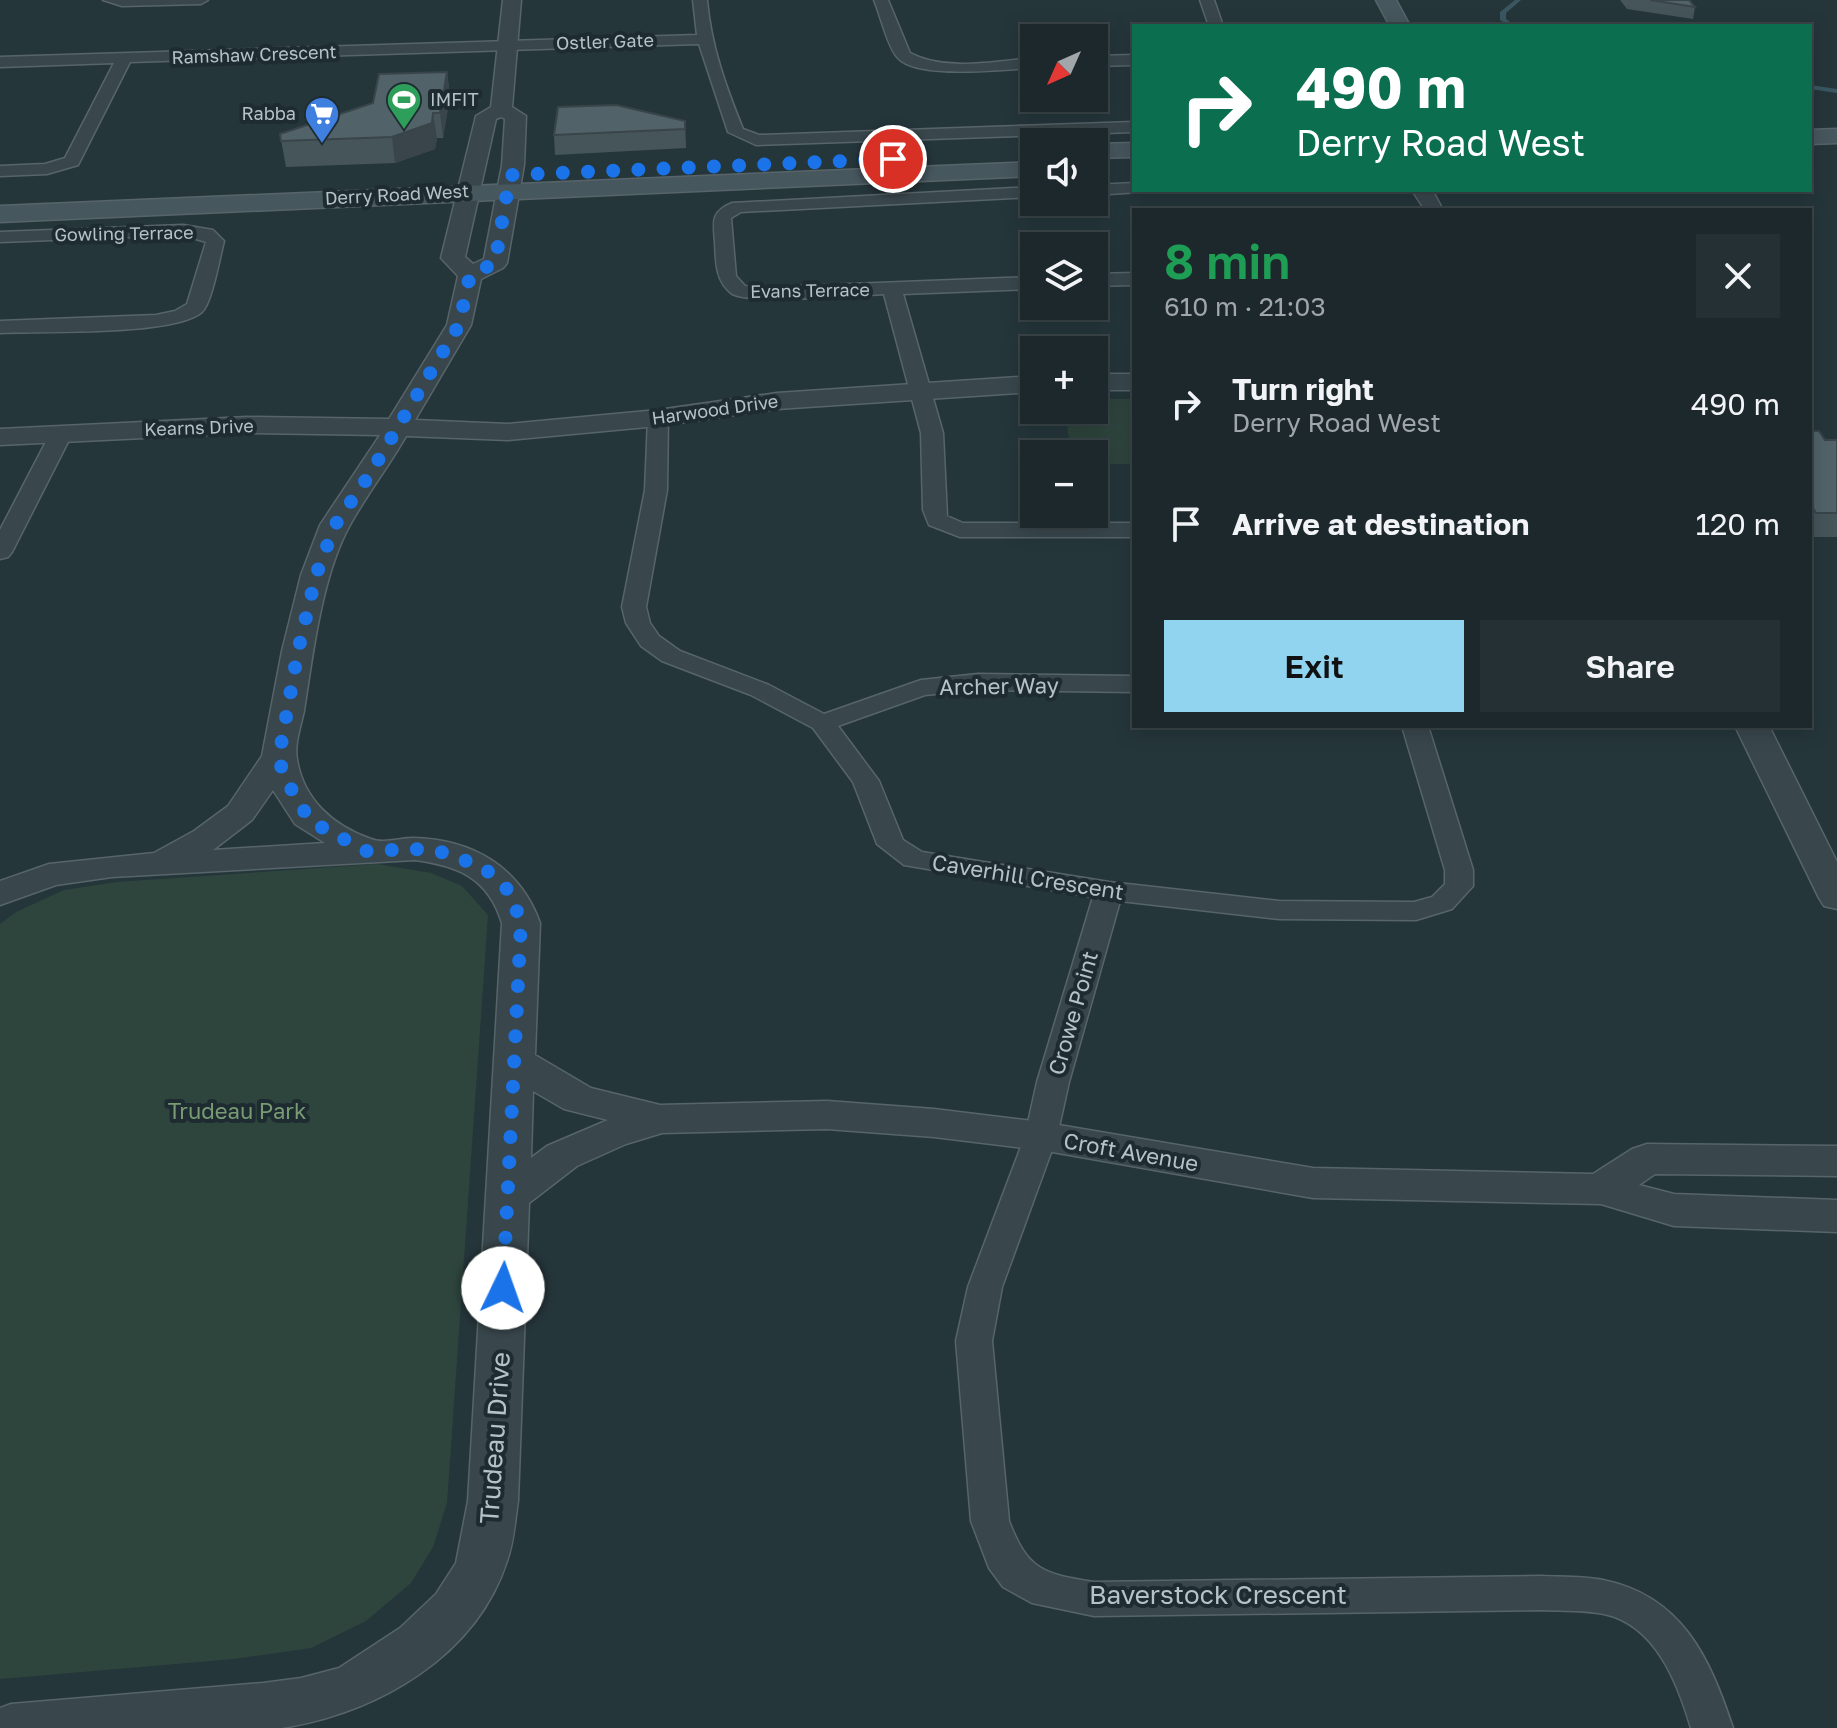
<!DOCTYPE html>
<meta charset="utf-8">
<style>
body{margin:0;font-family:"Golos Text",sans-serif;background:#253034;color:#f1f3f6;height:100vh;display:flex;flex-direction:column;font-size:30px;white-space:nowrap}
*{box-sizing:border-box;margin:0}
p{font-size:26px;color:#a0a6a9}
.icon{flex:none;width:44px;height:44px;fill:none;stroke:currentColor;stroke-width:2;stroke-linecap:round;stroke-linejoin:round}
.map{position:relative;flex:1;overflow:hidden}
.panel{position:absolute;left:1132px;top:208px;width:680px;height:520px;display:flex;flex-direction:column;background:#1c282c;border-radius:0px;box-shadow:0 4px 20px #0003,0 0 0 2px #3a4448}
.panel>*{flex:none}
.banner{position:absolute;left:1132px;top:24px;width:680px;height:168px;border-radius:0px;box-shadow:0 4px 20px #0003,0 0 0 2px #3a4448;background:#0b6e4f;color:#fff;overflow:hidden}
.needle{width:52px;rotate:225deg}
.tools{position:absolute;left:1020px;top:24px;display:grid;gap:16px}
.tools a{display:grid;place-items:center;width:88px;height:88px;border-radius:0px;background:#1c282c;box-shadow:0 4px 20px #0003,0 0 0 2px #3a4448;font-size:40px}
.pin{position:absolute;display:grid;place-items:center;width:68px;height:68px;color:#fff;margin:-34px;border:4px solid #fff;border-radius:50%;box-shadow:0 2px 8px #0007}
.me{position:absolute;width:88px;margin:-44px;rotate:3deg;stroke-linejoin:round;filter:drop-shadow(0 0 6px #0008)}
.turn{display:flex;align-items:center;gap:28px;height:168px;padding:0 32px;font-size:36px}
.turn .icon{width:104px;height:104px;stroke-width:2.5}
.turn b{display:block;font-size:56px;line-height:68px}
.round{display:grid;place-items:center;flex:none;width:84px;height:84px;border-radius:0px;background:#253034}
.headline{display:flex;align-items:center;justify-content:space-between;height:136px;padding:0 32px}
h1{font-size:48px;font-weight:600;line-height:60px;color:#1e9e55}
.action{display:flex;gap:16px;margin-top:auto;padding:16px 32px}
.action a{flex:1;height:92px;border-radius:0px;background:#90d4f0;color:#111;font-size:32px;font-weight:600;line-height:92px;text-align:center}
.action a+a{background:#253034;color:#f1f3f6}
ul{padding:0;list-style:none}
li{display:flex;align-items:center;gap:24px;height:120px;padding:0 32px}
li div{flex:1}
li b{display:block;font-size:30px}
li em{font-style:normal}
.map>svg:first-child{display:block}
.green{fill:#2e453d}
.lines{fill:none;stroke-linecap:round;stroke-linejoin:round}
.stream{fill:#3a5761;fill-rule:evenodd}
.minor-casing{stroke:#57656a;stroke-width:3}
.tertiary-casing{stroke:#57656a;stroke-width:3}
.secondary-casing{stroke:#57656a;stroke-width:3}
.minor{fill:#39474c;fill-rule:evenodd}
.tertiary{fill:#39474c;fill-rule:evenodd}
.secondary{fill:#47575e;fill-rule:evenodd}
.wall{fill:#46555a}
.shaded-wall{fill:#39454a}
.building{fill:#516369;stroke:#39454a;stroke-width:2}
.route{stroke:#1a73e8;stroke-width:14;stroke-dasharray:0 25.2}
.labels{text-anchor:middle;stroke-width:8;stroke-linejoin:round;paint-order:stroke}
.far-street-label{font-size:18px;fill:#b5c2c7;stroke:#1e2c31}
.far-poi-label{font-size:18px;fill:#b5c2c7;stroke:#1e2c31;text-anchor:start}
.street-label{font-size:22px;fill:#b5c2c7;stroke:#1e2c31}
.park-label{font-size:22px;fill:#789b74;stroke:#1e2c31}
.near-street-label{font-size:26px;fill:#b5c2c7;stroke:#1e2c31}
</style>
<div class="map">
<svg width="1837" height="1728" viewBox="0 0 1837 1728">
<rect width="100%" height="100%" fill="#25363b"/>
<path class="green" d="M1094 399H1134V464H1094V454H1071L1065 410H1094Z
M377 864 431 873 462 886 488 915 447 1503 433 1547 411 1583 366 1621 311 1648 234 1659 0 1679V924L16 912 64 890 117 882Z"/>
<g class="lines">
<path class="stream" d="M1515 0H1521L1506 13V19L1516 26H1509L1500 20V12Z
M1810 85 1837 89V93L1810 89Z"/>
<defs>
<path id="minor" d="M103 0H208L201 4 122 6Z
M693 0H707C711 46 726 87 743 129L759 135 1134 122V132L756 145 728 132 699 44 130 62 78 165 47 174 0 176V166L45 164 65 158 114 63 0 67V57L697 35Z
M874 0H888L910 53C946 72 995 61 1034 58V68C1005 69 918 80 898 58 888 48 880 14 874 0Z
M1200 0H1214L1223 26H1209Z
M1134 55V65L1094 66V56Z
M1134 183V190L1140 192 1094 195V185Z
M1034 187V197L741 212 731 218 736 276 745 286 774 287 1034 277V289L903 294 943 433 947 516 963 523H1134V537H960L929 525 923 510 921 433 884 294C859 295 745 305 731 293 715 280 716 261 715 242 713 221 711 212 732 203Z
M1412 190H1432L1443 210H1425Z
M183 225 213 230 224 241C220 256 212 303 202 312 174 336 41 331 0 333V321L156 315 175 311 187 304 206 242 183 235 0 242V232Z
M1134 273V285L1094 286V274Z
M658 412 668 418 667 490 646 607 650 623 659 636 680 651 769 685 824 714 921 680 978 674 1134 676V692L978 690 925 695 838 726 879 781 903 840 922 852 1109 882 1279 901 1414 902 1432 897 1445 884V870L1402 726H1428L1473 870V886L1452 909 1416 920 1279 919 1120 901 1069 1082 1057 1136 1002 1287 992 1341 1009 1521C1028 1571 1044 1574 1094 1582L1542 1576C1562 1577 1583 1576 1603 1580 1682 1596 1710 1658 1733 1728H1691C1678 1684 1656 1625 1604 1614 1584 1610 1562 1611 1542 1610L1094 1616 1032 1603 1003 1587 989 1568 971 1521 956 1341 968 1287 1025 1136 1037 1082 1093 897 904 865 877 844 853 782 813 728 751 695 662 661 641 646 626 623 622 607 645 490 648 418Z
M61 428 72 434 12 552 8 557 0 559V530L50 434Z"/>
<path id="tertiary" d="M503 0H521L512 107 526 116 524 165 507 263 503 268 481 279 471 325 415 420 508 424 658 410 777 393 1034 376V392L777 409 658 426 508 440 406 436C389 466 368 493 351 523 322 574 313 653 304 711 301 725 294 745 297 759 303 799 333 826 371 839 383 844 400 838 413 838 472 839 520 867 540 923L535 1055 591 1088 660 1105 827 1101 934 1109 1041 1122 1313 1168 1593 1174 1632 1149 1647 1144 1837 1146V1176L1655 1174 1639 1185 1674 1194 1837 1200V1232L1674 1226 1601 1204 1313 1198 1041 1150 934 1137 827 1129 662 1133 626 1144 577 1166 529 1203 518 1501C515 1521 514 1542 507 1561 476 1657 377 1713 282 1728H0V1708L11 1704 263 1683 301 1678 339 1668 400 1628 436 1594 456 1563 468 1501 502 923C488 878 459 866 415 860L112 877 56 885 0 905V881L49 864 154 853 194 831 228 806 262 756 282 651 301 575 320 525 380 435 247 433 0 445V429L247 417 389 419 447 325 458 276 441 258 476 116 491 107ZM501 117 505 119 502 165 484 259 473 264 465 257 496 119ZM273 790 295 824 325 843 213 850 252 820ZM533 1091 564 1109 608 1120 547 1146 531 1158Z
M1094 374H1134V390H1094Z
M1735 726H1769L1837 862V909L1824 906 1819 898Z"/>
<path id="secondary" d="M1376 0H1396L1410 26H1390Z
M1837 129V143L1810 144V130Z
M1134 143V157L1094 158V144Z
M1034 162V176L0 222V206Z"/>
</defs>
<use href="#minor" class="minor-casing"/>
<use href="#tertiary" class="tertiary-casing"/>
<use href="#secondary" class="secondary-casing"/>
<use href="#minor" class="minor"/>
<use href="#tertiary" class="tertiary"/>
<use href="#secondary" class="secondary"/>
</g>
<path class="wall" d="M1620 0H1689L1695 7 1693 19 1627 9Z
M447 72 450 96 443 138H437L435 149 395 163 286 167 280 134 373 103Z
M685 121 686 148 555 155 554 135Z
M1810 431 1825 440H1837V537H1810Z"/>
<path class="shaded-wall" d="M447 72 450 96 443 138 440 113Z
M433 113 437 138 435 149 395 163 392 137Z"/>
<path class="building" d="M1650 0H1689L1695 7Z
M447 72 440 113H433L432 123 392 137 281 141 280 134 373 103 379 74Z
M616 105 685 121V129L554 135 558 107Z
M1810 431H1819L1825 440H1837V513H1816L1810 504Z"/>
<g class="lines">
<path class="route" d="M503 1288 521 923 510 892 483 867 441 852 415 849 366 851 310 821 283 775 279 756 298 651 316 575 335 525 368 477 459 325 470 275 495 263 510 175 893 159"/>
</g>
<defs>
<symbol id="stadium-pin" viewBox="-11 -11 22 30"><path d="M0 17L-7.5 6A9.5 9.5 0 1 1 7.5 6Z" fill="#2e9e5b" stroke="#1e2c31"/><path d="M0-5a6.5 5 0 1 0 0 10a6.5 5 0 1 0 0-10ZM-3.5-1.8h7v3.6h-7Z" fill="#fff"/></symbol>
<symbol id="supermarket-pin" viewBox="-11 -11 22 30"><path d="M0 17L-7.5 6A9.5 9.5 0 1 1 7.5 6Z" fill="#3f7fe0" stroke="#1e2c31"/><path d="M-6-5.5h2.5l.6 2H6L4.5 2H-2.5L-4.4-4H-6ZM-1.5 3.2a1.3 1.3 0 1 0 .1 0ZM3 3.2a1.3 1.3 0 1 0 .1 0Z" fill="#fff"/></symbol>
</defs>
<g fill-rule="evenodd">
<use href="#stadium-pin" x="384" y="80" width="40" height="54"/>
<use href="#supermarket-pin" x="302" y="94" width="40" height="54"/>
</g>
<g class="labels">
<g class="far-street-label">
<text transform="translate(605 42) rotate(-2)" y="6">Ostler Gate</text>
<text transform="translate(254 55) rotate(-2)" y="6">Ramshaw Crescent</text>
<text transform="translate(397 195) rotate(-3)" y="6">Derry Road West</text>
<text transform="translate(124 234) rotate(-1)" y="6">Gowling Terrace</text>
<text transform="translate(810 291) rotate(-1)" y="6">Evans Terrace</text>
<text transform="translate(715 410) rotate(-8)" y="6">Harwood Drive</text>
<text transform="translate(199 428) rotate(-2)" y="6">Kearns Drive</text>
</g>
<g class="far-poi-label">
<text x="430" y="106">IMFIT</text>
<text x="296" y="120" text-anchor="end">Rabba</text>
</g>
<g class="street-label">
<text transform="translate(999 686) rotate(-1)" y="8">Archer Way</text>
<text transform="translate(1028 877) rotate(9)" y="8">Caverhill Crescent</text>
<text transform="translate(1073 1013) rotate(-74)" y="8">Crowe Point</text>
<text transform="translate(1131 1152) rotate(10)" y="8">Croft Avenue</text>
</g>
<g class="park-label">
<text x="237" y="1119">Trudeau Park</text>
</g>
<g class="near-street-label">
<text transform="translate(495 1438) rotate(-86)" y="9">Trudeau Drive</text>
<text x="1218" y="1604">Baverstock Crescent</text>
</g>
</g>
</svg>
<div class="tools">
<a><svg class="needle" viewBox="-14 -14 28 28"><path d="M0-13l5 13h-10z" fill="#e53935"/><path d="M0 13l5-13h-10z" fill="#a0a6a9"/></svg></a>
<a><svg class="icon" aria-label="sound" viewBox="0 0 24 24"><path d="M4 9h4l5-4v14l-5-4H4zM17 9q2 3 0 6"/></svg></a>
<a><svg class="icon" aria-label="layers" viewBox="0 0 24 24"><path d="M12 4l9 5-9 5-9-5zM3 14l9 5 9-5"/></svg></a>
<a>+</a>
<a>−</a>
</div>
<div class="pin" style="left:893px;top:159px;background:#d93025"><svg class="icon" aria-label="arrive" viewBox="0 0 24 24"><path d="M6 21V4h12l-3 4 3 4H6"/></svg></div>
<svg class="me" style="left:503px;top:1288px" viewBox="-20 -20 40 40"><circle r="19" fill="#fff"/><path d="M0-13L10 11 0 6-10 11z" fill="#1a73e8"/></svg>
<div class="banner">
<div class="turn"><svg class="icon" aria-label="right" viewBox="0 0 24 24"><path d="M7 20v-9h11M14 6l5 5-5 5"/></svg><div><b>490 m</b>Derry Road West</div></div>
</div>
<section class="panel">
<div class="headline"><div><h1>8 min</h1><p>610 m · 21:03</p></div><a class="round"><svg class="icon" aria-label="close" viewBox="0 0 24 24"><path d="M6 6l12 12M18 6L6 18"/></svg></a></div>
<ul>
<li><svg class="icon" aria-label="right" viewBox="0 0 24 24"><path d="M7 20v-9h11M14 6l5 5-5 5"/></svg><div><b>Turn right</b><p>Derry Road West</p></div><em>490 m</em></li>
<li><svg class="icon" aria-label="arrive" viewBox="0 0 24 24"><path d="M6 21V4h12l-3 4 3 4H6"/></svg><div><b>Arrive at destination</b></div><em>120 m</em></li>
</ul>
<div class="action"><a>Exit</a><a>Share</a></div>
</section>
</div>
